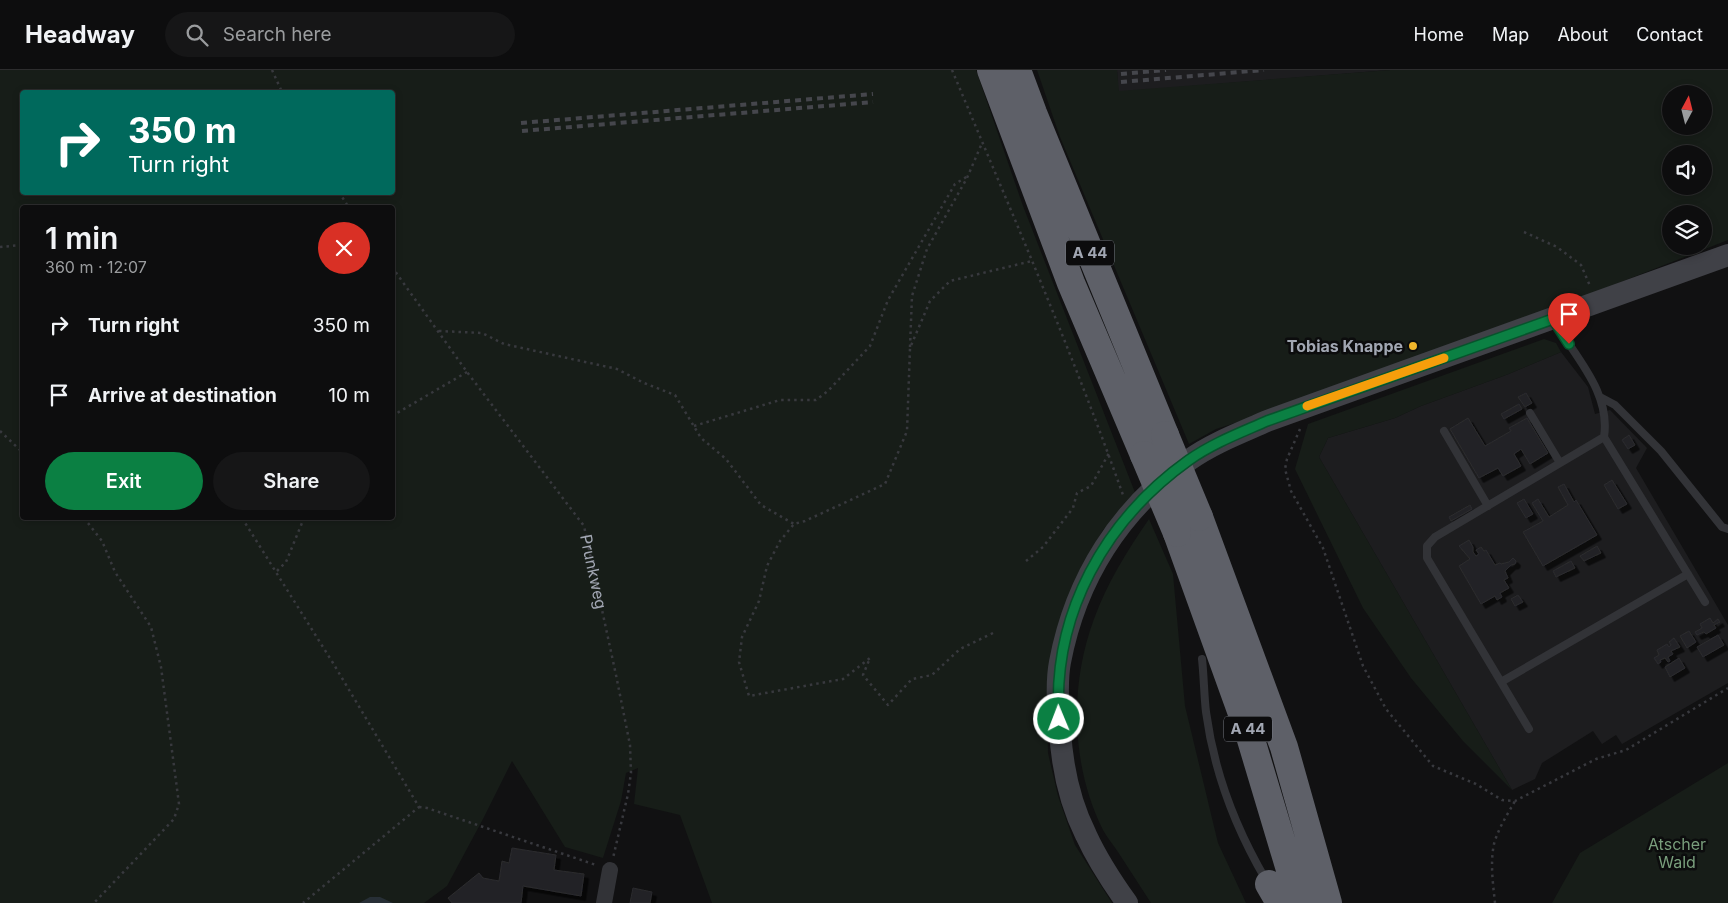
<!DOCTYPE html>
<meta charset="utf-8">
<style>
body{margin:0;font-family:Inter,sans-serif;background:#161617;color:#f1f3f6;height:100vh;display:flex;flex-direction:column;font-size:19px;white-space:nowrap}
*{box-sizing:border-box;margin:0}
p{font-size:16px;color:#9a9c9e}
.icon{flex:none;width:28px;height:28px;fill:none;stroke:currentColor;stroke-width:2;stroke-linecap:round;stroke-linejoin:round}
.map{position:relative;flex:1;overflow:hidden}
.details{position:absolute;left:20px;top:135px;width:375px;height:315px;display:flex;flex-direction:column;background:#0d0d0e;border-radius:5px;box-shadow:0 2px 8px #0003,0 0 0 1px #2d2d2e}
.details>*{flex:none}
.hud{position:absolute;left:20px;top:20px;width:375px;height:105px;border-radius:5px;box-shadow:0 2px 8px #0003,0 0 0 1px #2d2d2e;background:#00695c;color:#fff;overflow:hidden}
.needle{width:32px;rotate:7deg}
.fabs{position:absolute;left:1662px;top:15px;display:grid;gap:10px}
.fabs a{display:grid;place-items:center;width:50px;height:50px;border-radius:50%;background:#0d0d0e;box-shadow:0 2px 8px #0003,0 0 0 1px #2d2d2e;font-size:25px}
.pin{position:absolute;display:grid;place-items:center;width:42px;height:42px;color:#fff;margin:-51px -21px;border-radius:50% 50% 50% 0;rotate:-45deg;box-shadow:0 0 5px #0007}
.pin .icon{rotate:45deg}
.me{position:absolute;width:55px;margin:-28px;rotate:359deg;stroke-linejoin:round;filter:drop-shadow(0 0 4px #0008)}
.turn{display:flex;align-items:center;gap:18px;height:105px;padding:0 25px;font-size:22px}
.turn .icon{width:65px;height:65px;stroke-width:2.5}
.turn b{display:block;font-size:35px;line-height:42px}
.round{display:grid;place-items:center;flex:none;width:52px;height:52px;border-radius:26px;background:#161617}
.overview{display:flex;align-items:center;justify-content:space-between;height:85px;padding:0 25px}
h1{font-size:30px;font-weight:600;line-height:38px}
.primary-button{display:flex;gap:10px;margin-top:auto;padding:10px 25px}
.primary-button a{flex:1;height:58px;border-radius:30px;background:#0b8043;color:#fff;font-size:20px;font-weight:600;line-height:58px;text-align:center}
.primary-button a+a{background:#161617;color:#f1f3f6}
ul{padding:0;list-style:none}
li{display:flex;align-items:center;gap:15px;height:70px;padding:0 25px}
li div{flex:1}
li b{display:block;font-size:19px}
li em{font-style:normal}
header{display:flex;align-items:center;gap:30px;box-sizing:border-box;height:70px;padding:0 25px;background:#0d0d0e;border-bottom:1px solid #2d2d2e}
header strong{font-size:24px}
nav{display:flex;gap:28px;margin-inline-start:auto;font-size:18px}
.search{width:350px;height:45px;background:#161617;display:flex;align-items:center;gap:12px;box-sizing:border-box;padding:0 18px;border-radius:28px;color:#9a9c9e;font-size:19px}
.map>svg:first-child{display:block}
.built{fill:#1d1d1f}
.green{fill:#171d18;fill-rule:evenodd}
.water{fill:#272f36}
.building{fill:#242426;stroke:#2b2b2e;filter:url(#shadow)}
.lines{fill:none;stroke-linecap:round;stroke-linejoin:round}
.path{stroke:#38393e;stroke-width:2.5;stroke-dasharray:2.5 4;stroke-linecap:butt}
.lane{stroke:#323337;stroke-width:8}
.street{stroke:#323337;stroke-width:16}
.secondary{stroke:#404147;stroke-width:22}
.highway{stroke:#5e6068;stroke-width:28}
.rail{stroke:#45464c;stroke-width:4;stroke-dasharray:6 5;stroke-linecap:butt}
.highway-bridge{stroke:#5e6068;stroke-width:28}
.route-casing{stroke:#07532c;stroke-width:12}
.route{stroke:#0b8043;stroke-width:9}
.slow{stroke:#f59e0b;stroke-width:9}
.poi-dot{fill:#f0b52b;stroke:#0c0c0d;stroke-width:2}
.labels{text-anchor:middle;stroke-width:5;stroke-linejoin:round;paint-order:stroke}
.shield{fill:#0c0c0d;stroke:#757881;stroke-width:1}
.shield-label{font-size:15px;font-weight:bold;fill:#a2a7b3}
.poi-label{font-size:16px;font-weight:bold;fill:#a2a7b3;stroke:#0c0c0d;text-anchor:end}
.street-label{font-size:16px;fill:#a2a7b3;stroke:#0c0c0d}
.park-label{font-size:16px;fill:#799e7c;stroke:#0c0c0d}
</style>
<header>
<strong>Headway</strong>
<div class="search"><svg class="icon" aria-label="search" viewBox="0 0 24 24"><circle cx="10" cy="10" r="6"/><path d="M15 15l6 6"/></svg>Search here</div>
<nav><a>Home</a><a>Map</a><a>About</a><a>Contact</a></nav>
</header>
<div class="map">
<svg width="1728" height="833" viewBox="0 0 1728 833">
<defs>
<filter id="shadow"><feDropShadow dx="4.5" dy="4.5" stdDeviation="0" flood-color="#0009"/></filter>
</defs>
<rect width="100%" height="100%" fill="#111112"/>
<path class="built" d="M1117 0H1390L1118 22Z
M1561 282 1588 317 1595 344 1610 340 1647 378 1636 398 1728 555V613L1622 674 1616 665 1602 674 1593 661 1542 693 1535 709 1512 720 1319 387 1328 368 1395 348 1421 336 1506 305Z"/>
<path class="green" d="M0 0H976L1023 136 1136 425 1103 460 1078 505 1050 593 1047 639 1048 683 1058 726 1075 775 1112 833H712L680 745 634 734 638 698 626 703 621 731 603 788 565 777 512 691 483 749 447 816 424 833H0ZM22 22H392V122H22ZM22 138H392V448H22Z
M1037 0H1117L1119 21 1390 0H1728V170L1552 239 1254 347 1216 359 1189 374 1060 67ZM1671 24H1704V56H1671ZM1671 84H1704V116H1671ZM1671 144H1704V176H1671Z
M1544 269 1556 273 1561 282 1506 305 1421 336 1395 348 1328 368 1319 387 1512 720 1463 671 1411 608 1363 538 1295 399 1308 354Z
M1149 449 1173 504 1185 636 1218 773 1246 833H1151C1140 816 1129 799 1118 782 1113 775 1107 767 1103 760 1071 696 1069 616 1094 549 1107 513 1127 481 1149 449Z
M1728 693V833H1552L1580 783Z"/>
<path class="water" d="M370 827H380L393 833H359Z"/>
<path class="building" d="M1526 323 1532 333 1525 337 1518 327Z
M1519 334 1522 339 1504 349 1501 344Z
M1468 348 1485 376 1511 361 1509 358 1527 348 1548 383 1530 394 1521 379 1514 384 1521 396 1503 406 1498 398 1479 408 1450 359Z
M1629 365 1635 375 1628 379 1622 370Z
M1612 410 1627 434 1618 439 1604 415Z
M1564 414 1574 432 1576 430 1597 465 1543 496 1523 462 1543 451 1532 433 1538 429 1549 447 1568 435 1558 417Z
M1524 429 1533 444 1526 448 1517 433Z
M1470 435 1472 439 1451 451 1449 447Z
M1469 470 1473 477V482L1476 486 1479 484 1476 480 1481 477 1484 481 1486 480 1495 495 1500 493 1501 494 1509 492 1513 488 1516 491 1515 494 1511 495 1505 501 1508 508 1504 510 1509 518 1500 523 1502 527 1497 530 1495 526 1481 534 1459 496 1470 489 1459 476Z
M1597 476 1601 483 1584 491 1580 486Z
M1571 491 1575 498 1556 507 1553 501Z
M1518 525 1523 532 1515 536 1511 529Z
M1710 548 1713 553 1718 549 1720 552 1714 555 1716 558 1706 564 1704 562 1697 565 1695 562 1702 558 1700 554Z
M1689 561 1696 572 1687 578 1680 566Z
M1718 565 1724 575 1703 587 1697 577Z
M1674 568 1680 577 1671 581 1673 584 1668 587 1670 591 1668 592 1665 588 1660 590 1661 592 1658 594 1654 588 1659 585 1657 580 1667 574 1669 577 1671 575 1669 572Z
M1679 588 1685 598 1670 607 1665 597Z
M512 778 556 785 554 800 584 804 581 826 523 816 521 833H452L448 828 479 803 483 808 499 811 502 791 509 793Z
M633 818 652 822 650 833H630Z"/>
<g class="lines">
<g class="path">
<path d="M272 0 282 22"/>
<path d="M952 0C1011 141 1072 281 1123 425"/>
<path d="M339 122 349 138"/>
<path d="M1524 162 1557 177 1581 195 1590 216"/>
<path d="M0 177 22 175"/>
<path id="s1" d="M392 197 467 302 584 456 616 605 630 675 631 703 628 724 613 788"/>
<path d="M439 261 482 263 504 274 617 299 644 313 675 325 701 368 726 389 761 435 794 454"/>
<path d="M910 277 912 226 927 179 967 108 982 73"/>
<path d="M392 346 467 302"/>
<path d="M694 356 780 330H816L828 321 870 276 888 230 955 114 968 106"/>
<path d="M1300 359 1287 389 1285 399 1291 421 1323 478 1363 596 1386 639 1433 696 1476 714 1502 730 1515 731 1596 689 1626 680 1728 618"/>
<path d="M0 361 22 382"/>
<path d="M84 448 102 471 115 502 151 557 161 597 179 734 174 749 94 833"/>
<path d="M242 448 333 593 419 737 303 833"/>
<path d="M1026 491 1043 477 1073 438 1077 423 1091 416 1109 383"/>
<path d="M277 501 286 492 304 448"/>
<path d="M993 563 960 579 932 605 912 609 888 635 863 605 870 588 843 609 749 626 739 592 742 567 759 531 767 496 780 471 794 454 805 451 885 414 907 361 910 278 930 231 950 211 1032 191"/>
<path d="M419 737 427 738 596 795"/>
<path d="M1495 833C1493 814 1490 793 1494 774 1498 759 1507 745 1515 731"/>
</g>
<path class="lane" d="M1554 251C1575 287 1611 322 1604 367L1705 532
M1600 327 1615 335 1661 381 1722 457 1728 459
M1530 343 1560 393
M1444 361 1488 436
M1604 367 1435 467 1427 476V488L1501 612 1688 504
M1202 589C1204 607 1204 625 1206 642 1214 702 1236 759 1266 810
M1501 612 1529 659"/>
<path class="street" d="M604 833 610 800"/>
<path class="secondary" d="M1127 833C1112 812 1097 789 1086 765 1070 733 1062 696 1060 660 1058 638 1056 613 1060 592 1076 508 1120 439 1189 390 1213 373 1240 363 1267 351L1728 185"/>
<path class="highway" d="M991 0 1071 213 1144 385
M1017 0 1033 43 1165 365
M1199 447 1284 677 1328 833
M1177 463 1249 663 1300 833
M1269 814 1280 833"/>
<path class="rail" d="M1121 4 1166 0
M1121 12 1264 0
M521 53 873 24
M522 61 873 32"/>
<path class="highway-bridge" d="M1165 365 1199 447
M1144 385 1177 463"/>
</g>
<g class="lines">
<defs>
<path id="route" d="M1059 649C1052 544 1105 450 1189 390 1213 373 1240 363 1267 351L1553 249 1569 274"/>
</defs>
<use href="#route" class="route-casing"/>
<use href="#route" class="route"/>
<path class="slow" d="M1307 336 1444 288"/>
</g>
<circle class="poi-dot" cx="1413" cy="276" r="5"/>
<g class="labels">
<g class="shield">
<rect x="1066" y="170.5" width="48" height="25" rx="4"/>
<rect x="1224" y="646.5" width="48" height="25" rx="4"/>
</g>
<g class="shield-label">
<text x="1090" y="188">A 44</text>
<text x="1248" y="664">A 44</text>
</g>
<g class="poi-label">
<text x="1403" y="282">Tobias Knappe</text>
</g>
<g class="street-label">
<text dy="6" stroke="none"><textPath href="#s1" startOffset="369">Prunkweg</textPath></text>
</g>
<g class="park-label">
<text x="1677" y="780">Atscher<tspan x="1677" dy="18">Wald</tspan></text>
</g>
</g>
</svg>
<div class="fabs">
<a><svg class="needle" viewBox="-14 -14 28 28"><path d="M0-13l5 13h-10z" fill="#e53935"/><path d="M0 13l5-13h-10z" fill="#9a9c9e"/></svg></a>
<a><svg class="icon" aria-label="sound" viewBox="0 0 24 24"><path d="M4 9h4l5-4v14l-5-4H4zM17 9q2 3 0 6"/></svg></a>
<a><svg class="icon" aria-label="layers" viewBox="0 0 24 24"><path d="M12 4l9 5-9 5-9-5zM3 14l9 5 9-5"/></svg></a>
</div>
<div class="pin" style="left:1569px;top:274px;background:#d93025"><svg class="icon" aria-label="arrive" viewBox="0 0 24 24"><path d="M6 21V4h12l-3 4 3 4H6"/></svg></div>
<svg class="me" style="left:1059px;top:649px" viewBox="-20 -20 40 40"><circle r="17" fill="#0b8043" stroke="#fff" stroke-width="3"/><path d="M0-11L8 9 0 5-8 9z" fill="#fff"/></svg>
<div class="hud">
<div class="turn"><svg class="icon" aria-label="right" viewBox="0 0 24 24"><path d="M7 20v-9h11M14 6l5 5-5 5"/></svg><div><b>350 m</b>Turn right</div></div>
</div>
<section class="details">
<div class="overview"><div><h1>1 min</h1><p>360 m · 12:07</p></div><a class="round" style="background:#d93025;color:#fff"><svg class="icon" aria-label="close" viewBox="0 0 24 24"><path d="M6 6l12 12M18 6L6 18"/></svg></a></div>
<ul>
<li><svg class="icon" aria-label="right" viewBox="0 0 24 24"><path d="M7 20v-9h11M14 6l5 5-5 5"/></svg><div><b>Turn right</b></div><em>350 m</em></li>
<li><svg class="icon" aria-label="arrive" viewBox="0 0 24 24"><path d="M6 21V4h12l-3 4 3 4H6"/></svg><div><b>Arrive at destination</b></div><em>10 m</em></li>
</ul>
<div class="primary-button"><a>Exit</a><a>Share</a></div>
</section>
</div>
